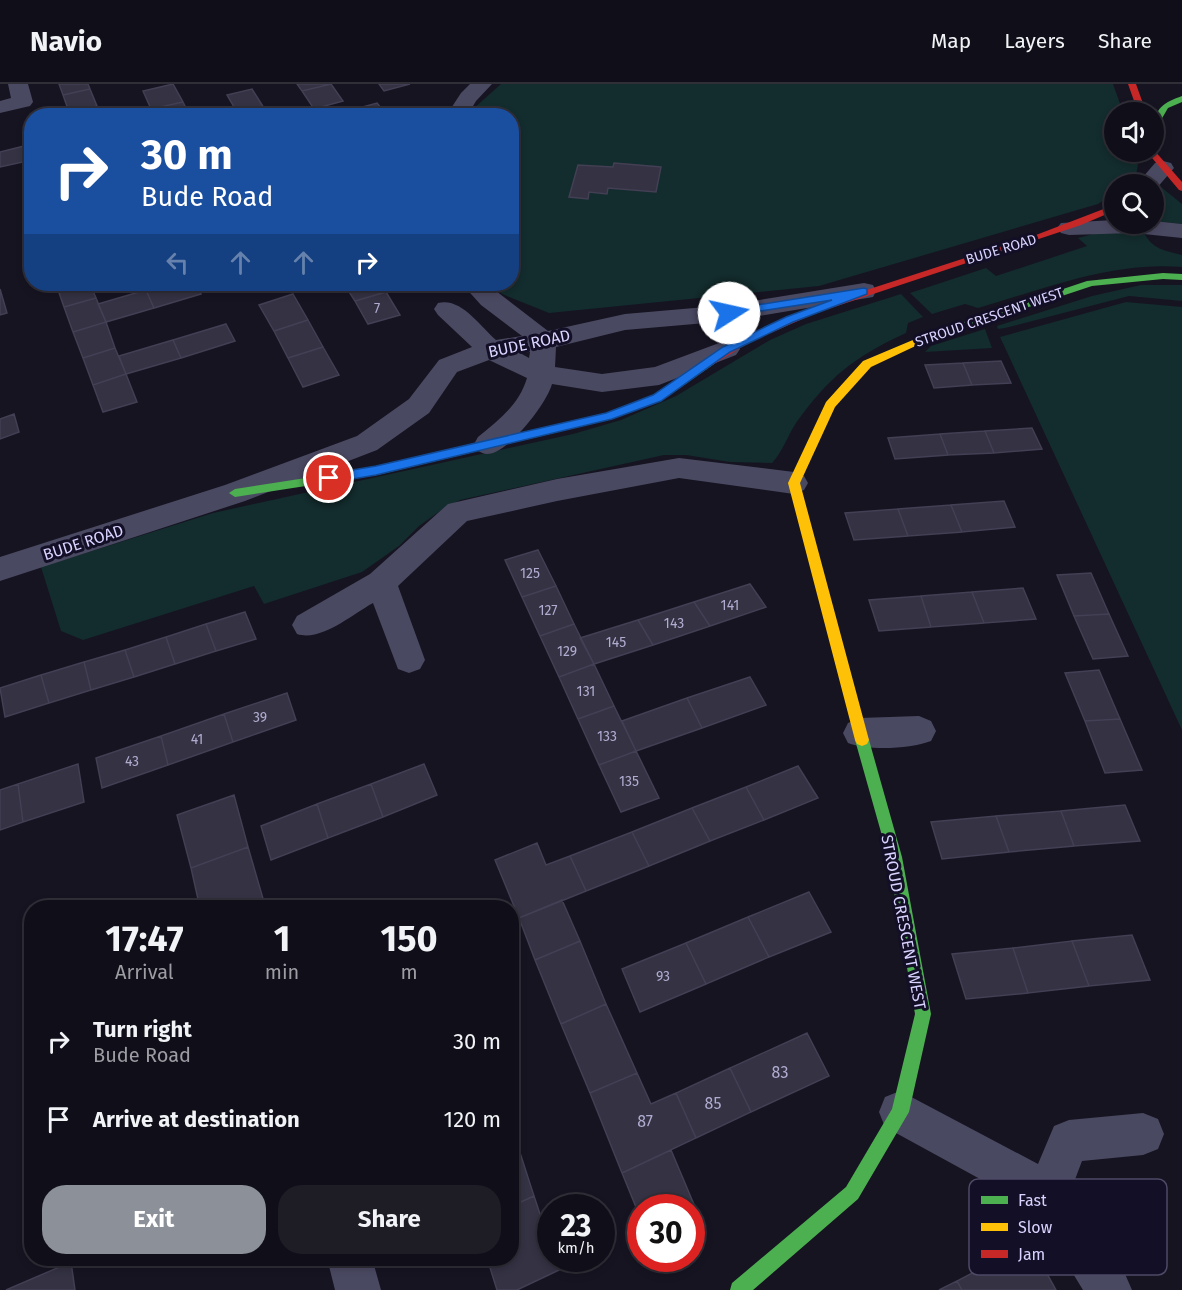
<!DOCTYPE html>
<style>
body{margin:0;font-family:"Fira Sans",sans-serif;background:#1e1d26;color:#f1f3f6;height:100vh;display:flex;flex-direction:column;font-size:22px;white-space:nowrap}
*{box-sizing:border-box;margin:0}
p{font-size:20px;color:#9c9ca2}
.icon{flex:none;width:33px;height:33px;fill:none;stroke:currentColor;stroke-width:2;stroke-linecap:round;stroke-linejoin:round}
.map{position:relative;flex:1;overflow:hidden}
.panel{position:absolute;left:24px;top:816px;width:495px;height:366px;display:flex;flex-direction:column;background:#100f19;border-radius:24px;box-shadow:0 3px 9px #0003,0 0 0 2px #302f38}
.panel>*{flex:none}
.guide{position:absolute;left:24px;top:24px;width:495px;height:183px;border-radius:24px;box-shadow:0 3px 9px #0003,0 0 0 2px #302f38;background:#1a4fa0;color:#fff;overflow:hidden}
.controls{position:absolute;left:1104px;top:18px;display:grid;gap:12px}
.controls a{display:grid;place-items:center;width:60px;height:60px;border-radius:50%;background:#100f19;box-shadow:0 3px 9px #0003,0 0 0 2px #302f38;font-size:30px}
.speed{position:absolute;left:537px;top:1110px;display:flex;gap:12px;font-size:30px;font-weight:700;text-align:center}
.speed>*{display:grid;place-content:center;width:78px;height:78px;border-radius:50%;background:#100f19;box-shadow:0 3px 9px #0003,0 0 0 2px #302f38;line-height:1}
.speed small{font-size:15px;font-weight:400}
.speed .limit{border:9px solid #d22;background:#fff;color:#111}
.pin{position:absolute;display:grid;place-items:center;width:51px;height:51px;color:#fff;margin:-26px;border:3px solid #fff;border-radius:50%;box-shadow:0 2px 6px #0007}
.me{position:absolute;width:66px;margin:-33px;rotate:80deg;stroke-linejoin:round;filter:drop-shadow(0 0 4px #0008)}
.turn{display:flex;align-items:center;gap:21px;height:126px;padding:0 18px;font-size:27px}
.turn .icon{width:78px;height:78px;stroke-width:2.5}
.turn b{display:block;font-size:42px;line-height:51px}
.lanes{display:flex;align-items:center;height:57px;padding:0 18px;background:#0003;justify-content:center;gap:30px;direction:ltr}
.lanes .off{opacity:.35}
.eta{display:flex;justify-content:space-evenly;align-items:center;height:102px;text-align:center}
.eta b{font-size:36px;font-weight:700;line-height:42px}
.action{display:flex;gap:12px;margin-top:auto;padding:12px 18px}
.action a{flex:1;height:69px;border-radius:24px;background:#8c9099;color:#fff;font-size:24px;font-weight:700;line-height:69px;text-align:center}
.action a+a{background:#1e1d26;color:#f1f3f6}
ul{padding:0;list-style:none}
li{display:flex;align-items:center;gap:18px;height:78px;padding:0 18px}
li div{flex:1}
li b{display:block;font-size:22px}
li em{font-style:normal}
header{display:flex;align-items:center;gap:36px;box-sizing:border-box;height:84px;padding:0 30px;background:#100f19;border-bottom:2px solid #302f38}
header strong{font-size:28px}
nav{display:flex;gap:33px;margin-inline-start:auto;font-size:21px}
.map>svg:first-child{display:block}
.green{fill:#132c2d}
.building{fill:#343243;stroke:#433f54;stroke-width:1.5}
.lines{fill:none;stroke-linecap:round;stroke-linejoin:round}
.street{fill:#4a4962;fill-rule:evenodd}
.fast{fill:#4caf50;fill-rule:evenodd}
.slow{fill:#ffc107;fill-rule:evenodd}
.jam{fill:#c62828;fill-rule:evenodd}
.route{fill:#1a73e8;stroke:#114b97;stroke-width:1.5}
.labels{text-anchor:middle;stroke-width:6;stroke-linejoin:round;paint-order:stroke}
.far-street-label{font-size:14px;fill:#d9d4ff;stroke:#130f26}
.number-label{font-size:14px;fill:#b0acd0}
.street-label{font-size:16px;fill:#d9d4ff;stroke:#130f26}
.near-number-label{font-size:16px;fill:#b0acd0}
.key{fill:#130f26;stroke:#4e4a67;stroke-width:1.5}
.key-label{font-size:16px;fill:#d9d4ff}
</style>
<header>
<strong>Navio</strong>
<nav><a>Map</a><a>Layers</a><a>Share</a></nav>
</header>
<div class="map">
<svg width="1182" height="1206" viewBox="0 0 1182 1206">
<rect width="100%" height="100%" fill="#161421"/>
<path class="green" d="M501 0H1113L1123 28H1114V68H1137L1139 74 1135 98 1114 100V110L1098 120 819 202 549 229 502 210 493 200H512V32H471L473 25Z
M1161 103 1182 120V140L1154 137V111Z
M1144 148C1151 165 1166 167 1182 171V183C1112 177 1044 205 978 224L965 220 932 230 910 209 986 184 996 192 1087 162 1078 154 1093 150Z
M1141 201H1182V217L1129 212 1005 244 998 245 997 242 1092 212Z
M901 210 923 233 908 239 906 249C854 273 829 293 796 339 787 353 783 367 772 379L730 378 686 371H664L460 416 443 425 419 442 399 462 362 488 264 520 254 502 83 556 61 547 41 483 213 429 573 350 621 336 676 312 770 256 806 240Z
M1126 218 1182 223V646L1000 253Z
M985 245 992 264 925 268 931 262Z"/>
<path class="building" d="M59 0H88L90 5 63 11Z
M173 0 183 18 151 25 143 7Z
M297 0H331L302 7Z
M331 0 343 17 314 25 302 7Z
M379 0H410L384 7Z
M90 5 97 22 69 28 63 11Z
M252 5 264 24 238 30 227 11Z
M183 18 190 32H155L151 25Z
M377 19 387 31 346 32 344 28Z
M97 22 101 32H71L69 28Z
M32 60V76L0 83V68Z
M614 79 661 83 656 108 608 104 607 110 589 108 588 115 569 113 578 81 613 83Z
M56 200H90L96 214 64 223Z
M170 200H196L201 210 154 224 146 206Z
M344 200H381L386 208 355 217Z
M0 205 7 229 0 231Z
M146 206 154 224 106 238 98 220Z
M386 208 400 231 368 240 355 217Z
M293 210 308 236 274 247 259 221Z
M96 214 106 238 73 248 64 223Z
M308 236 323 263 288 274 274 247Z
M106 238 115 264 83 274 73 248Z
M226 240 235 257 181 274 173 256Z
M173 256 181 274 126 290 119 272Z
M323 263 339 291 303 303 288 274Z
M115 264 126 290 93 301 83 274Z
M1001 277 1011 299 972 301 963 279Z
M963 279 972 301 934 304 925 281Z
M126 290 137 318 103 328 93 301Z
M14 330 19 348 0 355V335Z
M1032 344 1042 365 994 369 985 347Z
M985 347 994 369 948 371 940 350Z
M940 350 948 371 895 375 888 354Z
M1004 417 1015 443 962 448 951 421Z
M951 421 962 448 908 452 898 425Z
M898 425 908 452 854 456 845 429Z
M538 466 556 502 522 513 505 476Z
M1091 489 1109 530 1074 532 1057 491Z
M750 500 766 523 710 542 694 518Z
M556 502 574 540 540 552 522 513Z
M1023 504 1036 535 984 539 972 508Z
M972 508 984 539 931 543 921 512Z
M921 512 931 543 879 547 869 516Z
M694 518 710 542 653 561 638 536Z
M245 528 256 555 216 567 206 540Z
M1109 530 1128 572 1093 575 1074 532Z
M638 536 653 561 594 580 580 554Z
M206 540 216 567 175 580 166 553Z
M574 540 594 580 559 593 540 552Z
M166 553 175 580 134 593 125 566Z
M125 566 134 593 91 606 84 578Z
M84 578 91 606 49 619 41 591Z
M594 580 614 622 578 635 559 593Z
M1099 586 1120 635 1085 637 1065 589Z
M41 591 49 619 5 633 0 604Z
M750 593 766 621 702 644 687 614Z
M287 609 296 636 233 658 224 630Z
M687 614 702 644 636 667 622 637Z
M614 622 636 667 599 681 578 635Z
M224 630 233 658 168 681 161 652Z
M1120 635 1142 686 1105 689 1085 637Z
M161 652 168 681 102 704 96 674Z
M636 667 659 714 621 728 599 681Z
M78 680 84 718 23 738 18 700Z
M424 680 437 711 383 733 371 700Z
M798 682 818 714 764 736 746 703Z
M18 700 23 738 0 746V706Z
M371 700 383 733 328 754 317 720Z
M746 703 764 736 710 757 692 724Z
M234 711 248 763 191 784 177 731Z
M317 720 328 754 271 776 261 742Z
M1125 721 1140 757 1074 762 1061 727Z
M692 724 710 757 649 782 632 748Z
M1061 727 1074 762 1009 768 996 732Z
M996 732 1009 768 942 775 931 738Z
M632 748 649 782 586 807 570 772Z
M537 759 546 781 570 772 586 807 519 834 495 776Z
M248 763 264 818 249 824H200L191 784Z
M809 808 831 848 769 873 748 833Z
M562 816 580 857 535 876 519 834Z
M748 833 769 873 706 900 686 859Z
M1132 851 1150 896 1089 902 1072 857Z
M580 857 606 920 561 940 535 876Z
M1072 857 1089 902 1028 909 1013 864Z
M686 859 706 900 640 928 622 885Z
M1013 864 1028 909 966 915 952 870Z
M606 920 637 989 590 1009 561 940Z
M807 949 829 992 751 1028 730 984Z
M730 984 751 1028 696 1054 676 1009Z
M637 989 651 1020 676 1009 696 1054 622 1089 590 1009Z
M513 1047 534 1112 512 1122V1048Z
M671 1066 698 1130 692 1133V1124H640V1133L622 1089Z
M534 1112 550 1160V1174H555L559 1186 517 1206H497L487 1174H512V1122Z
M1030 1159 1056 1206H962L957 1197Z
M71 1178 75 1206H6Z
M957 1197 962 1206H939Z"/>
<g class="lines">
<path class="street" d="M8 0H28L33 18 30 22 0 29V17L11 14Z
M470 0H492L476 17 467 32H446L461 9Z
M1163 77 1171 79 1174 84 1156 105H1154V100H1137L1155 79Z
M1114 136V140H1154V137L1182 140V154L1134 149 1069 151 1061 149 1057 144 1061 139Z
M864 199 873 201 876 207 873 213 729 237 625 246 556 263 555 283 602 290 655 283 727 256 736 259 740 265 736 271 659 301 602 308 552 300C547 319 508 370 487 370 484 370 481 368 478 367L474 360 478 353C499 336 519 321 527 294L489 276 457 288 429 329 377 366 245 417 0 497V473L225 401 357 352 409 315 439 276 472 263 438 231 434 225 438 219C461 213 480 242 496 256L522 252 481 221 462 200H487L548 247 625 230 729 221ZM530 268 529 274 520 269Z
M679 374 794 388 804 392 808 399 804 406 794 410 679 394 557 417 467 437 398 502 425 576 420 585 409 589 398 585 373 519C351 531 321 558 297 550L292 541 297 532 370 490 448 420 557 395Z
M919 632 931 637 936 647 931 657C910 665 869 667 848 659L843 649 848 639 860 634Z
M900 1007 1038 1080 1054 1042 1069 1036 1143 1029 1158 1035 1164 1050 1158 1065 1143 1071 1082 1077 1071 1106 1125 1190 1132 1206H1083L1033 1124 885 1043 879 1028 885 1013Z
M327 1174H372L381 1206H335Z"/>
<path class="fast" d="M1182 12V18L1168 24 1157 43 1154 44C1154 24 1165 18 1182 12Z
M1163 189 1182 190V196L1163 195 1092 202 924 258H916L915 256 916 254 1087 197Z
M710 273 714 274V280L661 317 608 336 377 391 235 413 229 409 235 405 377 383 606 329 653 311Z
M862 650 867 652 869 656 902 773 931 930 909 1028 858 1115 753 1206H730L732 1199 846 1103 892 1025 915 930 888 773 855 656 857 652Z"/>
<path class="slow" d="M920 253 924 254V258L871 283 835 323 800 399 869 656 867 660 862 662 857 660 855 656 788 399 826 318 863 277Z"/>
<path class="jam" d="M1128 0H1136L1146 28H1138Z
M1154 66 1182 98V107L1179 106 1147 68H1154Z
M1114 121V127L1081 141 816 229 750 258 714 280H706L705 277 742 253 808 225 1036 151Z"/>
</g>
<path class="route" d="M864 204 867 205V210L793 238 730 268 661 317 612 335 376 391 329 399 323 394 329 390 376 382 606 329 653 311 723 263 786 233 832 216 729 232 725 231V226Z"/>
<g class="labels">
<g class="far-street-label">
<text transform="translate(1001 165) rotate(-17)" y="5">BUDE ROAD</text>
<text transform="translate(989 233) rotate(-19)" y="5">STROUD CRESCENT WEST</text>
</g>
<g class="number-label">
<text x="377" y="229">7</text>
<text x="530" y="494">125</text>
<text x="730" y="526">141</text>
<text x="548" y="531">127</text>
<text x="674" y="544">143</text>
<text x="616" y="563">145</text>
<text x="567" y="572">129</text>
<text x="586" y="612">131</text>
<text x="260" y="638">39</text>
<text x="607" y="657">133</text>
<text x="197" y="660">41</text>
<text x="132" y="682">43</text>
<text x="629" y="702">135</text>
<text x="663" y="897">93</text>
</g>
<g class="street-label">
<text transform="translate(529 259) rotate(-12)" y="6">BUDE ROAD</text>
<text transform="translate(83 458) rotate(-18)" y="6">BUDE ROAD</text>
<text transform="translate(904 838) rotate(79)" y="6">STROUD CRESCENT WEST</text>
</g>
<g class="near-number-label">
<text x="780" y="994">83</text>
<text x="713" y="1025">85</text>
<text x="645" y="1043">87</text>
</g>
</g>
<rect x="969" y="1095" width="198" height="96" rx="9" class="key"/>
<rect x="981" y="1112" width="27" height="8" fill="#4caf50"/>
<rect x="981" y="1139" width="27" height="8" fill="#ffc107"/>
<rect x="981" y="1166" width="27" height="8" fill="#c62828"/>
<g class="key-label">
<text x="1018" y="1122">Fast</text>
<text x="1018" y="1149">Slow</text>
<text x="1018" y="1176">Jam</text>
</g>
</svg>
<div class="controls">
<a><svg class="icon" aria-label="sound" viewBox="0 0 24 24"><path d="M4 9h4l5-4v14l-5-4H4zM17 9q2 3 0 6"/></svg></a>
<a><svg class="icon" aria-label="search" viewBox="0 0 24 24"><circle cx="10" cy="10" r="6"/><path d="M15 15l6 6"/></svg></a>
</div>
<div class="speed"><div>23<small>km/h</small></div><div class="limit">30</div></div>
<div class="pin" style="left:329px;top:394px;background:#d93025"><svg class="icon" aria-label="arrive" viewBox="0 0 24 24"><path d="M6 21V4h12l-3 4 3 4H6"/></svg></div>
<svg class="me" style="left:729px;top:229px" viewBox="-20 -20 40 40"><circle r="19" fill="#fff"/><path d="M0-13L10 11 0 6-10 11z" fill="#1a73e8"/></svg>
<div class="guide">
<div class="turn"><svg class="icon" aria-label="right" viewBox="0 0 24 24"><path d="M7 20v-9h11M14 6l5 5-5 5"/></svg><div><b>30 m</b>Bude Road</div></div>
<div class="lanes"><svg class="icon off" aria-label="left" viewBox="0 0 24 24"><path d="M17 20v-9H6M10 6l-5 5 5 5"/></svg><svg class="icon off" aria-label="ahead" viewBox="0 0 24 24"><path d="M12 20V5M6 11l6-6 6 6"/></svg><svg class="icon off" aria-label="ahead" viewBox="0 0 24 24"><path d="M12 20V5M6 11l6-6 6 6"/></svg><svg class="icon" aria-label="right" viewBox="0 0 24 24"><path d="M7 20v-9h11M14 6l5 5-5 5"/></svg></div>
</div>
<section class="panel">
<div class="eta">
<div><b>17:47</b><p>Arrival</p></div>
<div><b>1</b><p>min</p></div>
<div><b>150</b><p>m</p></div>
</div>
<ul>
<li><svg class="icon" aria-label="right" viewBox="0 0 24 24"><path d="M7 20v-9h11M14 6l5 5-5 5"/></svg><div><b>Turn right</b><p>Bude Road</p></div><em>30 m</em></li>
<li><svg class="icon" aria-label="arrive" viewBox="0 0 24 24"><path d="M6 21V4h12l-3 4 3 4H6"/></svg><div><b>Arrive at destination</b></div><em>120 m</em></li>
</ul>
<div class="action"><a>Exit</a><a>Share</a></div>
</section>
</div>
